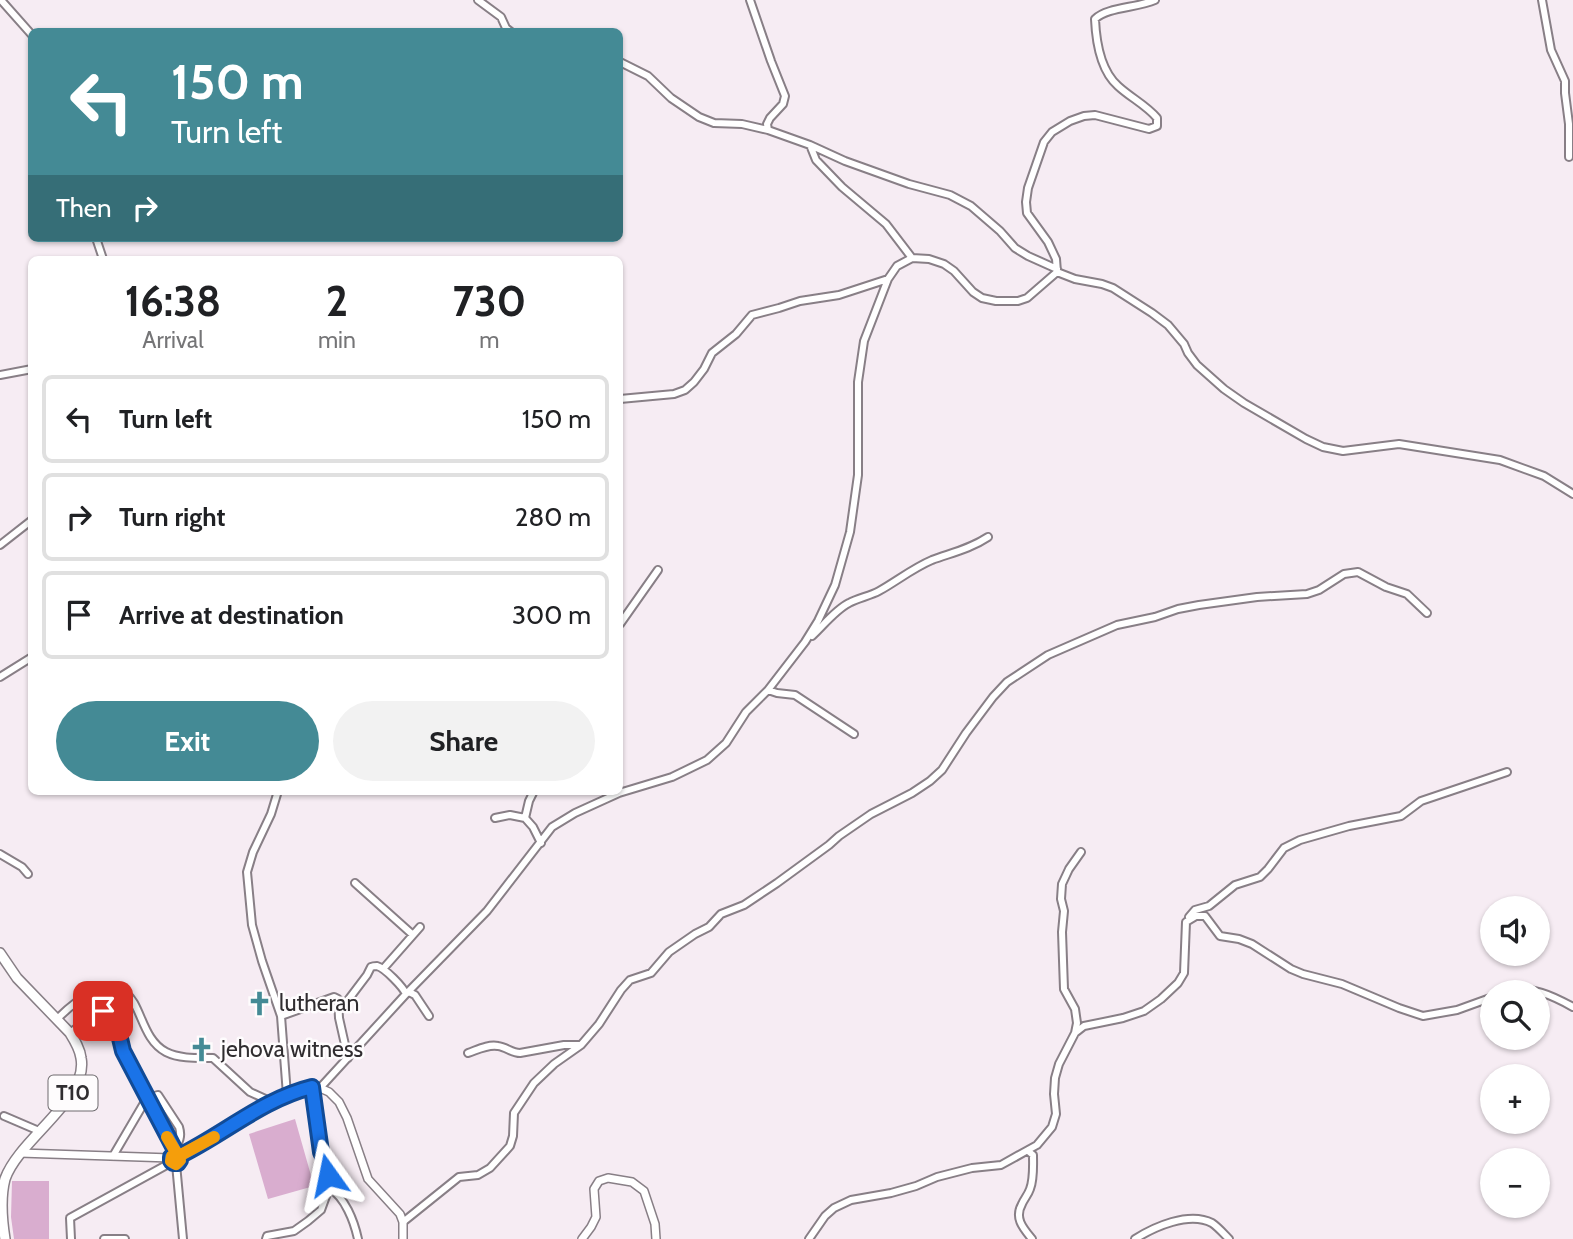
<!DOCTYPE html>
<meta charset="utf-8">
<style>
body{margin:0;font-family:Cabin,sans-serif;background:#f2f2f2;color:#202124;height:100vh;display:flex;flex-direction:column;font-size:26px;white-space:nowrap}
*{box-sizing:border-box;margin:0}
p{font-size:23px;color:#757577}
.icon{flex:none;width:38px;height:38px;fill:none;stroke:currentColor;stroke-width:2;stroke-linecap:round;stroke-linejoin:round}
.map{position:relative;flex:1;overflow:hidden}
.panel{position:absolute;left:28px;top:256px;width:595px;height:539px;display:flex;flex-direction:column;background:#fff;border-radius:10px;box-shadow:0 2px 5px #0004}
.panel>*{flex:none}
.banner{position:absolute;left:28px;top:28px;width:595px;height:214px;border-radius:10px;box-shadow:0 2px 5px #0004;background:#448a95;color:#fff;overflow:hidden}
.fabs{position:absolute;left:1480px;top:896px;display:grid;gap:14px}
.fabs a{display:grid;place-items:center;width:70px;height:70px;border-radius:50%;background:#fff;box-shadow:0 2px 5px #0004;font-size:35px}
.pin{position:absolute;display:grid;place-items:center;width:60px;height:60px;color:#fff;margin:-30px;border-radius:14px;box-shadow:0 4px 10px #0006}
.me{position:absolute;width:77px;margin:-38px;rotate:348deg;stroke-linejoin:round;filter:drop-shadow(0 0 5px #0008)}
.turn{display:flex;align-items:center;gap:24px;height:147px;padding:0 28px;font-size:32px}
.turn .icon{width:91px;height:91px;stroke-width:2.5}
.turn b{display:block;font-size:49px;line-height:60px}
.then{display:flex;align-items:center;height:66px;padding:0 28px;background:#0003;gap:14px;font-size:26px}
.eta{display:flex;justify-content:space-evenly;align-items:center;height:119px;text-align:center}
.eta b{font-size:42px;font-weight:700;line-height:49px}
.action{display:flex;gap:14px;margin-top:auto;padding:14px 28px}
.action a{flex:1;height:80px;border-radius:42px;background:#448a95;color:#fff;font-size:28px;font-weight:700;line-height:80px;text-align:center}
.action a+a{background:#f2f2f2;color:#202124}
ul{padding:0;list-style:none}
li{display:flex;align-items:center;gap:21px;height:88px;margin:0 14px 10px;padding:0 14px;border:4px solid #e0e0e0;border-radius:10px}
li div{flex:1}
li b{display:block;font-size:26px}
li em{font-style:normal}
.map>svg:first-child{display:block}
.pitch{fill:#d9adcf}
.lines{fill:none;stroke-linecap:round;stroke-linejoin:round}
.minor-casing{stroke:#887f86;stroke-width:10}
.major-casing{stroke:#887f86;stroke-width:10}
.highway-casing{stroke:#887f86;stroke-width:12}
.minor{stroke:#fff;stroke-width:6}
.major{stroke:#fff;stroke-width:7}
.highway{stroke:#fff;stroke-width:9}
.route-casing{stroke:#114b97;stroke-width:18}
.route{stroke:#1a73e8;stroke-width:12}
.slow{stroke:#f59e0b;stroke-width:12}
.labels{text-anchor:middle;stroke-width:5;stroke-linejoin:round;paint-order:stroke}
.shield{fill:#fefcfd;stroke:#6e6b6e;stroke-width:2}
.shield-label{font-size:21px;font-weight:bold;fill:#302d30}
.poi-label{font-size:23px;fill:#302d30;stroke:#fefcfd;text-anchor:start}
</style>
<div class="map">
<svg width="1573" height="1239" viewBox="0 0 1573 1239">
<rect width="100%" height="100%" fill="#f6ecf3"/>
<path class="pitch" d="M295 1119 314 1186 268 1199 249 1134Z
M12 1181H49V1239H14L11 1217Z"/>
<g class="lines">
<defs>
<path id="minor" d="M1 0 32 35
M478 0 501 17 506 28 511 32
M750 0 771 61 785 96 783 104 770 118 767 124 768 130
M1542 0 1551 50 1565 81V93L1569 124V157
M620 62 648 76 671 98 699 117 714 123 742 124 768 130 810 145 816 160 842 187 886 224 912 258
M810 145 845 161 909 184 950 195 971 206 1000 231 1015 248 1028 256 1057 269
M96 238 103 259
M1057 272 1075 279 1102 284 1113 288 1152 313 1168 325 1184 344 1188 353 1197 365 1224 389 1244 403 1306 439 1323 447 1343 451 1399 444 1500 460 1544 476 1573 494
M0 375 32 369
M620 399 674 394 685 390 694 382 704 369 712 353 736 334 752 315 779 308 800 301 839 295 888 279
M0 545 32 520
M620 624 658 570
M812 636C823 626 835 610 849 603 858 598 870 596 879 591 897 581 913 568 932 560 951 553 970 549 988 537
M0 677 32 657
M768 690 777 693 795 695 854 734
M278 791 271 814 253 852 247 872 252 925 262 961 281 1016 287 1095
M534 791 529 801 525 818 533 827 541 843
M495 818 510 815 525 818
M0 854 22 867 28 874
M355 883 413 935
M1189 917 1195 910 1209 906 1235 885 1260 877 1268 869 1284 848 1300 840 1349 826 1401 816 1421 801 1507 772
M383 969 420 927
M409 992 415 995 429 1016
M1508 992C1531 985 1553 996 1573 1007
M339 1012 367 975 371 967C373 966 375 966 377 966 385 968 403 987 406 994
M281 1016 334 997 338 999 339 1018 348 1058
M57 1019C75 1001 114 969 134 1003 143 1019 147 1042 166 1052 180 1059 197 1058 213 1058L250 1092 272 1102
M70 1033 97 1013 101 1011 106 1012 118 1030 123 1051 177 1155
M1075 1033 1077 1023 1075 1009 1064 989 1062 932 1064 911 1061 899 1062 884 1069 869 1081 852
M468 1053C477 1050 488 1044 498 1046 506 1047 512 1053 520 1053L564 1045H579
M320 1088 406 994 487 911 552 827 575 813 619 793 672 777 707 760 726 743 746 712 768 690 805 642 818 621 835 585 850 532 858 475V382L864 341 888 279 897 266 912 258 929 259 944 264 954 271 973 292 982 298 996 301H1018L1027 298 1057 272 1056 259 1048 242 1027 213 1026 202 1028 188 1044 142 1052 132 1070 121 1084 116 1095 115 1149 129 1157 126V118C1146 105 1131 98 1118 86 1100 70 1096 42 1095 19 1107 7 1137 8 1155 0
M4 1116 39 1131
M1028 1151 1033 1155C1033 1166 1034 1179 1030 1189 1028 1195 1024 1199 1022 1204 1014 1218 1023 1228 1032 1239
M113 1156 147 1098 158 1095 179 1127C182 1137 179 1142 174 1150
M176 1164 183 1239
M329 1188C345 1197 354 1221 358 1239
M403 1222 459 1177 478 1175 490 1168 510 1146 513 1136 514 1113 534 1083 554 1064 581 1045 599 1024 621 990 630 980 651 973 669 952 695 934 709 927 721 914 744 905 777 883 829 845 839 836 871 814 912 793 930 781 942 770 966 733 993 697 1007 682 1048 655 1117 625 1155 617 1178 609 1199 605 1257 597 1307 594 1319 590 1344 574 1358 572 1386 587 1407 594 1427 613
M71 1239 70 1218 172 1162
M104 1239H125
M266 1239 267 1236 294 1231 308 1221 321 1210 329 1188 326 1163 321 1152 312 1087
M809 1239 825 1216 834 1208 851 1200 891 1193 916 1186 937 1177 972 1168 1001 1165 1037 1145 1052 1127 1056 1114 1054 1094 1055 1078 1059 1064 1075 1033 1084 1026 1123 1018 1144 1011 1161 999 1178 983 1184 973 1186 922 1196 916H1205L1220 936 1239 939 1252 944 1291 969 1303 974 1342 984 1399 1008 1423 1016 1457 1010 1493 997
M1135 1239C1154 1227 1189 1211 1212 1223 1218 1227 1224 1234 1229 1239"/>
<path id="major" d="M20 1153 171 1158
M171.5 1159a4.5 4.5 0 1 1 9 0a4.5 4.5 0 1 1-9 0Z
M179 1156 272 1102 299 1091 312 1087 320 1088 329 1092 339 1102 347 1118 368 1179 400 1214 403 1222V1239
M582 1239 591 1227 596 1217 594 1189 599 1181 608 1178 632 1182 644 1191 655 1224 656 1239"/>
<path id="highway" d="M0 953 17 978 70 1033C75 1041 80 1049 81 1058 89 1099 19 1139 5 1179 0 1198 2 1220 5 1239"/>
</defs>
<use href="#minor" class="minor-casing"/>
<use href="#major" class="major-casing"/>
<use href="#highway" class="highway-casing"/>
<use href="#minor" class="minor"/>
<use href="#major" class="major"/>
<use href="#highway" class="highway"/>
</g>
<g class="lines">
<defs>
<path id="route" d="M103 1011 106 1012 118 1030 123 1051 177 1154 171 1157V1161L173 1163H178L180 1160 179 1156C224 1134 263 1099 312 1087L321 1152 326 1163 328 1175"/>
</defs>
<use href="#route" class="route-casing"/>
<use href="#route" class="route"/>
<path class="slow" d="M167 1137 177 1154 172 1156 171 1161 176 1164 180 1160 179 1156 214 1137"/>
</g>
<defs>
<symbol id="church-bare" viewBox="-9 -9 18 18"><path d="M-1.2-6h2.4v3.5h3.3v2.4h-3.3V6h-2.4V-.1h-3.3v-2.4h3.3Z" fill="#448a95" stroke="#fefcfd" stroke-width="2.5" paint-order="stroke"/></symbol>
</defs>
<g fill-rule="evenodd">
<use href="#church-bare" x="242" y="986" width="35" height="35"/>
<use href="#church-bare" x="184" y="1032" width="35" height="35"/>
</g>
<g class="labels">
<rect class="shield" x="48.5" y="1075.5" width="49" height="35" rx="5"/>
<g class="shield-label">
<text x="73" y="1100">T10</text>
</g>
<g class="poi-label">
<text x="279" y="1011">lutheran</text>
<text x="221" y="1057">jehova witness</text>
</g>
</g>
</svg>
<div class="fabs">
<a><svg class="icon" aria-label="sound" viewBox="0 0 24 24"><path d="M4 9h4l5-4v14l-5-4H4zM17 9q2 3 0 6"/></svg></a>
<a><svg class="icon" aria-label="search" viewBox="0 0 24 24"><circle cx="10" cy="10" r="6"/><path d="M15 15l6 6"/></svg></a>
<a>+</a>
<a>−</a>
</div>
<div class="pin" style="left:103px;top:1011px;background:#d93025"><svg class="icon" aria-label="arrive" viewBox="0 0 24 24"><path d="M6 21V4h12l-3 4 3 4H6"/></svg></div>
<svg class="me" style="left:328px;top:1175px" viewBox="-20 -20 40 40"><path d="M0-17L14 15 0 8-14 15z" fill="#1a73e8" stroke="#fff" stroke-width="4"/></svg>
<div class="banner">
<div class="turn"><svg class="icon" aria-label="left" viewBox="0 0 24 24"><path d="M17 20v-9H6M10 6l-5 5 5 5"/></svg><div><b>150 m</b>Turn left</div></div>
<div class="then">Then<svg class="icon" aria-label="right" viewBox="0 0 24 24"><path d="M7 20v-9h11M14 6l5 5-5 5"/></svg></div>
</div>
<section class="panel">
<div class="eta">
<div><b>16:38</b><p>Arrival</p></div>
<div><b>2</b><p>min</p></div>
<div><b>730</b><p>m</p></div>
</div>
<ul>
<li><svg class="icon" aria-label="left" viewBox="0 0 24 24"><path d="M17 20v-9H6M10 6l-5 5 5 5"/></svg><div><b>Turn left</b></div><em>150 m</em></li>
<li><svg class="icon" aria-label="right" viewBox="0 0 24 24"><path d="M7 20v-9h11M14 6l5 5-5 5"/></svg><div><b>Turn right</b></div><em>280 m</em></li>
<li><svg class="icon" aria-label="arrive" viewBox="0 0 24 24"><path d="M6 21V4h12l-3 4 3 4H6"/></svg><div><b>Arrive at destination</b></div><em>300 m</em></li>
</ul>
<div class="action"><a>Exit</a><a>Share</a></div>
</section>
</div>
